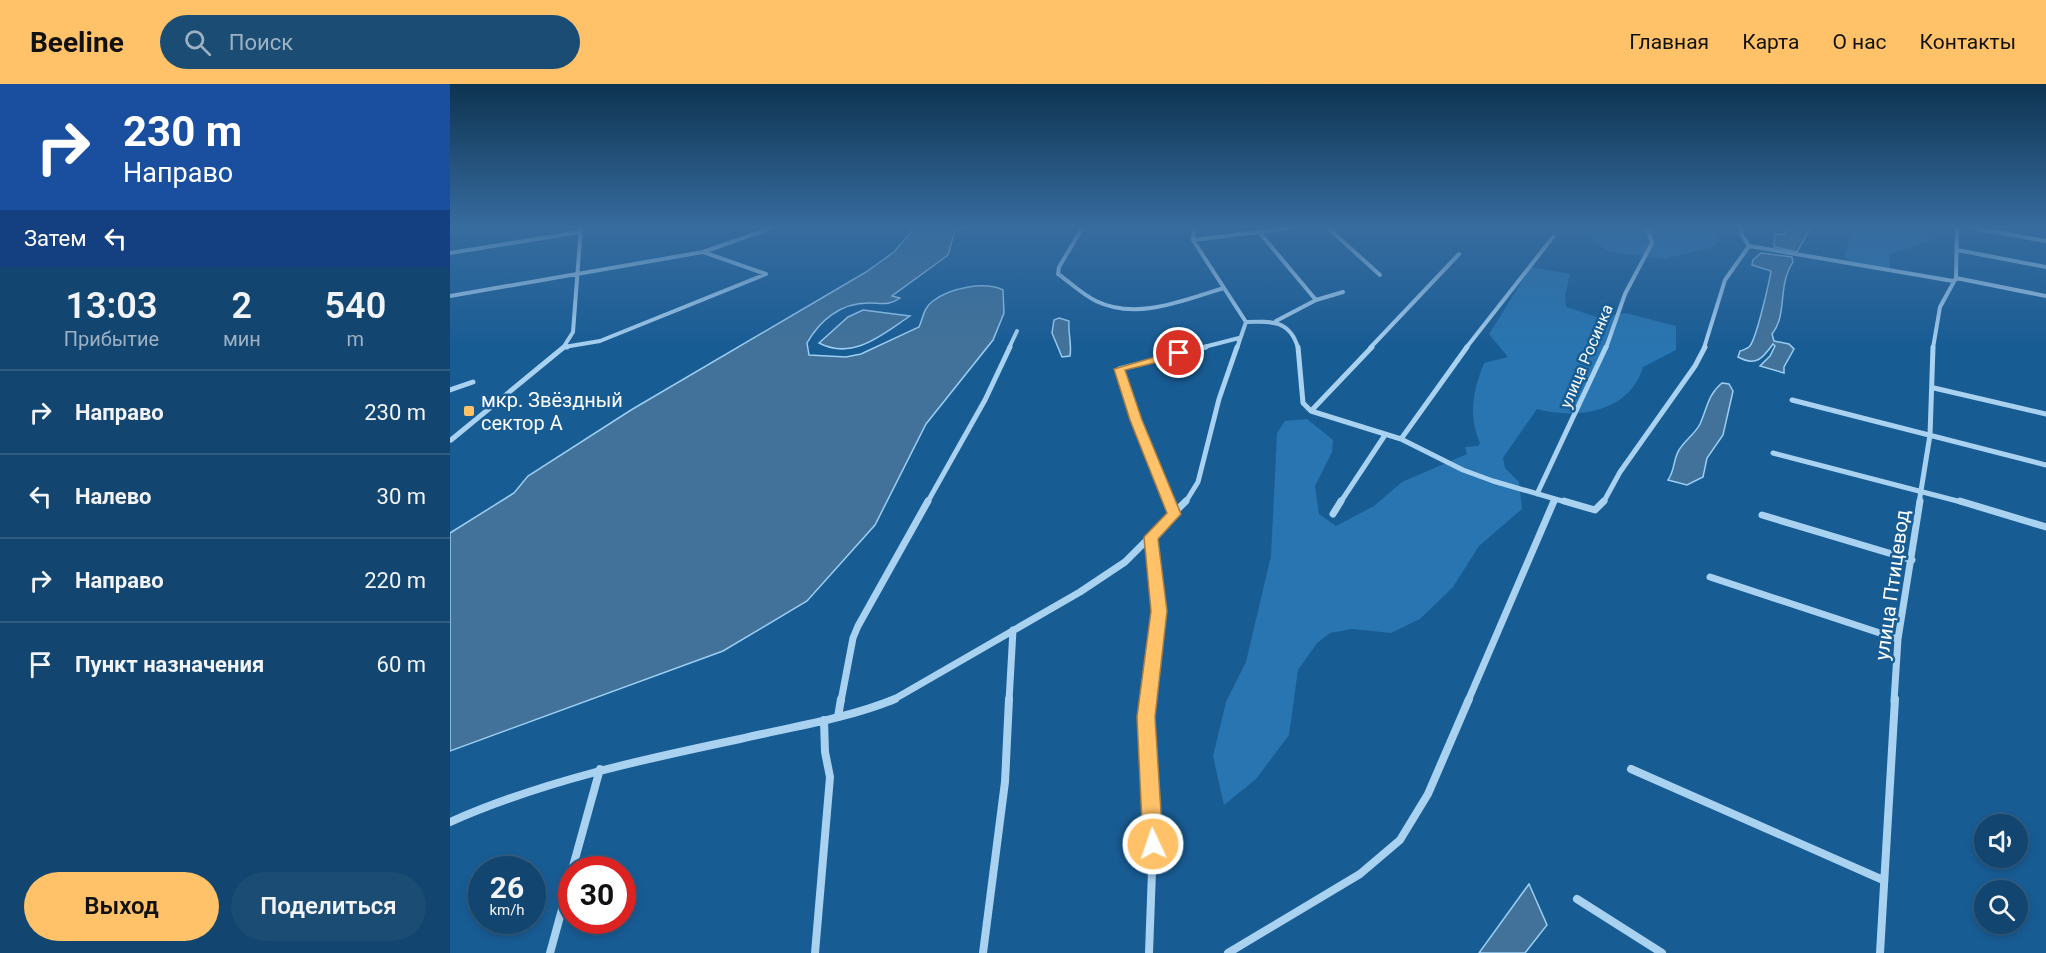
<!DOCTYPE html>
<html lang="ru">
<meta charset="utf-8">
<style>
body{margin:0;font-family:Roboto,sans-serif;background:#1b4c74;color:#f1f3f6;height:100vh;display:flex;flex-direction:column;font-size:22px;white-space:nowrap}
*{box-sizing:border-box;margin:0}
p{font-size:20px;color:#9cb1c3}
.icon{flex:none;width:33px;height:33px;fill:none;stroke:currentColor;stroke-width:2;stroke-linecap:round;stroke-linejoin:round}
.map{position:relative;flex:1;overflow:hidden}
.panel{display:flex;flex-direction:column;background:#12456f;width:450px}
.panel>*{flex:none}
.banner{background:#1a4fa0;color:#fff;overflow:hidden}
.fabs{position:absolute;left:1524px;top:730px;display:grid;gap:12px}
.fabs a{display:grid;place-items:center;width:54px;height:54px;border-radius:50%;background:#12456f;box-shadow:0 3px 9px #0003,0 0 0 2px #315d82;font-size:30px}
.speed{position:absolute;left:18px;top:772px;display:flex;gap:12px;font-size:30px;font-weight:700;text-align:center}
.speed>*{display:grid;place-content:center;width:78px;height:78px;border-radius:50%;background:#12456f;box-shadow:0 3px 9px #0003,0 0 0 2px #315d82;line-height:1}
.speed small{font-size:15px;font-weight:400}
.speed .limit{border:9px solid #d22;background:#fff;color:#111}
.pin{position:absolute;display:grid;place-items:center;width:51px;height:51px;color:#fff;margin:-26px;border:3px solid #fff;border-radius:50%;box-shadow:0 2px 6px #0007}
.me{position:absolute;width:66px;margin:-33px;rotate:357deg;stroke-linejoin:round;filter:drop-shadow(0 0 4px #0008)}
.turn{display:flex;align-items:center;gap:21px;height:126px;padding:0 24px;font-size:27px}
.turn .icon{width:78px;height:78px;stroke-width:2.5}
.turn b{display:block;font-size:42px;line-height:51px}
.then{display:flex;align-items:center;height:57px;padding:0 24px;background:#0003;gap:12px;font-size:22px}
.eta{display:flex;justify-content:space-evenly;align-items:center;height:102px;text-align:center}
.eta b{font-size:36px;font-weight:600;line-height:42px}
.button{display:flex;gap:12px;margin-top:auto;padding:12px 24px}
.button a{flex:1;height:69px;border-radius:36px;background:#ffc268;color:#111;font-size:24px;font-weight:600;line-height:69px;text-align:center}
.button a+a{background:#1b4c74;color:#f1f3f6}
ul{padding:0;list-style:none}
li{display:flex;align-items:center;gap:18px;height:84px;padding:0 24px;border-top:2px solid #315d82}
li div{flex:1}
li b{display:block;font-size:22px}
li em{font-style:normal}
header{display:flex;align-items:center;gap:36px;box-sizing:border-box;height:84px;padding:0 30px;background:#ffc268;color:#111}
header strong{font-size:28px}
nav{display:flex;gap:33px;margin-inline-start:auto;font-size:21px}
.search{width:420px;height:54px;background:#1b4c74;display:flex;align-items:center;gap:15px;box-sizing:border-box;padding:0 21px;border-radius:33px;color:#9cb1c3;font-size:22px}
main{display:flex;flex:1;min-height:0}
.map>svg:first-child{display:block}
.green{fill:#2875b1}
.water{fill:#427299;stroke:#9bcef3;stroke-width:1.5}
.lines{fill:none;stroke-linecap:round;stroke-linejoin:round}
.minor-far3{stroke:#a9d1f0;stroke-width:4}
.minor-far2{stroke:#a9d1f0;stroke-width:5}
.minor-far1{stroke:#a9d1f0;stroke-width:7}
.minor{stroke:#a9d1f0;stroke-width:8}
.route{fill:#ffc268;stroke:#a67e44;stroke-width:1.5}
.poi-dot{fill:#ffc268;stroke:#185c94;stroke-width:2}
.labels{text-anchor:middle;stroke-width:5;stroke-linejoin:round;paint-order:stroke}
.far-street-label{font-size:16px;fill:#fff;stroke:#185c94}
.poi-label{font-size:20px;fill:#fff;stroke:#185c94;text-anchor:start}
.street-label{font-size:20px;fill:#fff;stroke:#185c94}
</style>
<header>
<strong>Beeline</strong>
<div class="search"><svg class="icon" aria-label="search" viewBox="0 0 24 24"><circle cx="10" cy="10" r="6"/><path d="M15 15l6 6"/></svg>Поиск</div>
<nav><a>Главная</a><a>Карта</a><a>О нас</a><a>Контакты</a></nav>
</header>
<main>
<section class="panel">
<div class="banner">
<div class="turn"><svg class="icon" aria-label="right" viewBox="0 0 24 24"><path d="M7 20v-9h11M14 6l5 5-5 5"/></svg><div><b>230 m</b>Направо</div></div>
<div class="then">Затем<svg class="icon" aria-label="left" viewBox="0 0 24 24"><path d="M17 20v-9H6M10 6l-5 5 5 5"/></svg></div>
</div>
<div class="eta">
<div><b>13:03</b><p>Прибытие</p></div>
<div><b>2</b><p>мин</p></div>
<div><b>540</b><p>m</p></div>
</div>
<ul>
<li><svg class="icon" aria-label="right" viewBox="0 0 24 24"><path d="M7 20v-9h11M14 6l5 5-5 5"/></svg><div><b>Направо</b></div><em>230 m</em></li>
<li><svg class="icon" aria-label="left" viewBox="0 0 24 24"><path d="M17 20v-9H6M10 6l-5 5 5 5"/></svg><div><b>Налево</b></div><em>30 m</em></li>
<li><svg class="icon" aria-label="right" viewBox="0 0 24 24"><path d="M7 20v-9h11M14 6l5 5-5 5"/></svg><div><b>Направо</b></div><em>220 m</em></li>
<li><svg class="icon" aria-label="arrive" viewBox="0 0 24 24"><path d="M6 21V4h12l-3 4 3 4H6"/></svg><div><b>Пункт назначения</b></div><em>60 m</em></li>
</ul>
<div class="button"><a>Выход</a><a>Поделиться</a></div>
</section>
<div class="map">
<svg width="1596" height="869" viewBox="0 0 1596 869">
<rect width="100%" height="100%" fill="#185c94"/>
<path class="green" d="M1118 143H1270L1266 162 1215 175 1159 168 1135 150Z
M1420 143H1469L1465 145 1482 156 1439 170 1440 185 1404 179 1394 173 1402 147H1420Z
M1081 183 1120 190 1115 211 1116 223 1150 234 1176 229 1226 242V266L1193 283C1180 328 1128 336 1087 325L1053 374 1055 384 1069 398 1072 425 1029 462 1003 503 970 535 941 549 902 545 880 549 867 559 848 586 839 651 806 695 774 721 763 672 776 618 796 578 821 472 827 349 835 337 857 335 883 356 882 368 865 402 869 430 886 442 924 422 952 398 1017 370 1015 363 1028 362 1030 359C1018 331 1023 307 1034 279L1058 273 1039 250Z"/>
<path class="water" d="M458 143H515L505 146 498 171 442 212 450 214C439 222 431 219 418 219 391 219 370 236 357 259L359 271 396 273 411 270 469 243C473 234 474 223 483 217 500 204 534 197 553 206L554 229 543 256 476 340 425 441 357 517 273 567 0 667V449L64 409 78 392 181 326 416 188 444 168 461 148Z
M1338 143H1361L1347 168 1324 163 1325 150 1334 151Z
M1311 169 1342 173 1343 178C1327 202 1338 230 1322 250L1324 257 1339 260 1344 265 1334 283V289L1310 282 1320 272 1325 262 1323 260C1313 274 1306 283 1288 273L1290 267C1291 267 1298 264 1299 263 1306 257 1319 199 1321 187L1302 181 1303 176Z
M413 226 460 232C433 250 403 277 369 259L398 233Z
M609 234 619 237C618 250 622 260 620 272L612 273 602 249 604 236Z
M1272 299 1279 300 1283 307 1273 351 1257 374 1253 393 1237 401 1218 396C1225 386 1223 376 1229 366 1235 356 1245 350 1250 340 1257 325 1258 310 1272 299Z
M1079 800 1097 841 1075 869H1029Z"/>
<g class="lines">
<path class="minor-far3" d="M633 143 609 183 608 190C621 199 632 210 646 217 687 237 734 216 774 204
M744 143 743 156 796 238
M877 143 930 191
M1291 143 1292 151 1299 162 1503 197
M1517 143 1596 157
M809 148 866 216
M743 156 847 143
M1507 166 1596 183
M0 169 130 148
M1506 194 1596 212
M0 212 253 168 324 143
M826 237 866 216 893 208
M796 238C821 237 840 236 848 264
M114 263 150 257 316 190 253 168
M113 264 123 248 131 143
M559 264 567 247
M750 264 789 254
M787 264 796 238
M920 264 1009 170
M1016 264 1103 153
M1156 264 1175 210 1202 159 1197 143
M1254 264 1275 196 1299 162
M1483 264 1490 223 1506 194 1507 143"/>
<path class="minor-far2" d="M114 263H117
M848 263 853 319 861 327 951 355 1013 386 1043 397 1119 419
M1484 304 1596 330
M0 306 23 298
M1342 316 1596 381
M861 327 922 263
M951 355 1017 263
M1 356 114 263
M1323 369 1515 419
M1087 410 1156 263
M477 419 535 316 560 263
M720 419 686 336 669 285 756 263
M735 419 748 398 769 315 787 263
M890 419 935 351
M1104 419 1105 416
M1153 419 1170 388 1245 282 1255 263
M1469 419 1480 351 1483 263"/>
<path class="minor-far1" d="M720 417 725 430
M1114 417 1145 426 1154 417
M1510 417 1596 443
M883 430 891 417
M1312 431 1462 476
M1260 493 1448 555
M391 617 403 554 408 542 478 417
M441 617 630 508 675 478 736 417
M559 617 563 546
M698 617 709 527 701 453
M1018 617 1104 417
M1444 617 1448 555 1470 417"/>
<path class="minor" d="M698 615 696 633 703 760 699 869
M388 633 391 615
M1181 685 1433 796
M0 738C93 697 190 676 290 655 341 643 396 635 445 615
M122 786 150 685
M1127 815 1212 869
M100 869 122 789
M365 869 380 693 375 668 374 636
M533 869 555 698 559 615
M778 869 910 790 950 756 978 710 1019 615
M1430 869 1445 615"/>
</g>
<linearGradient id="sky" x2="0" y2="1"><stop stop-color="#0d3351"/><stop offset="0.54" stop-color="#376c9f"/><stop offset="1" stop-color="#376c9f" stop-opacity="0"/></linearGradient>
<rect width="1596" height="264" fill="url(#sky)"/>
<path class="route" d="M729 266 734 269 733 272 675 286 692 336 731 430 708 455 717 527 705 633 713 760 710 767 703 769 696 767 693 760 687 633 701 527 694 453 717 429 680 336 664 285Z"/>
<rect class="poi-dot" x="13" y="321" width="12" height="12" rx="3"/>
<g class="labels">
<g class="far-street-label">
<text transform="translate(1136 272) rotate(-67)" y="6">улица Росинка</text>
</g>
<g class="poi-label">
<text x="31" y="323">мкр. Звёздный<tspan x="31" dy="23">сектор А</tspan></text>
</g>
<g class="street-label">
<text transform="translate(1442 501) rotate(-82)" y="7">улица Птицевод</text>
</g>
</g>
</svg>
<div class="fabs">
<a><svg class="icon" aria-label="sound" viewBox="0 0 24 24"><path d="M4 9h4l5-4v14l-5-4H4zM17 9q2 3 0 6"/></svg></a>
<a><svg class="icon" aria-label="search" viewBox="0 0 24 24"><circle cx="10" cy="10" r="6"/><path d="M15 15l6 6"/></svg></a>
</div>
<div class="speed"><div>26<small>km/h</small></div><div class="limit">30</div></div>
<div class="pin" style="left:729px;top:269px;background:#d93025"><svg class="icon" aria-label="arrive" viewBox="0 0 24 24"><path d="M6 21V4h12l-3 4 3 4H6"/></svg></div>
<svg class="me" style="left:703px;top:760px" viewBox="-20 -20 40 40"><circle r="17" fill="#ffc268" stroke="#fff" stroke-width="3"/><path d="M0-11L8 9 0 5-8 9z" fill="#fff"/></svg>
</div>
</main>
